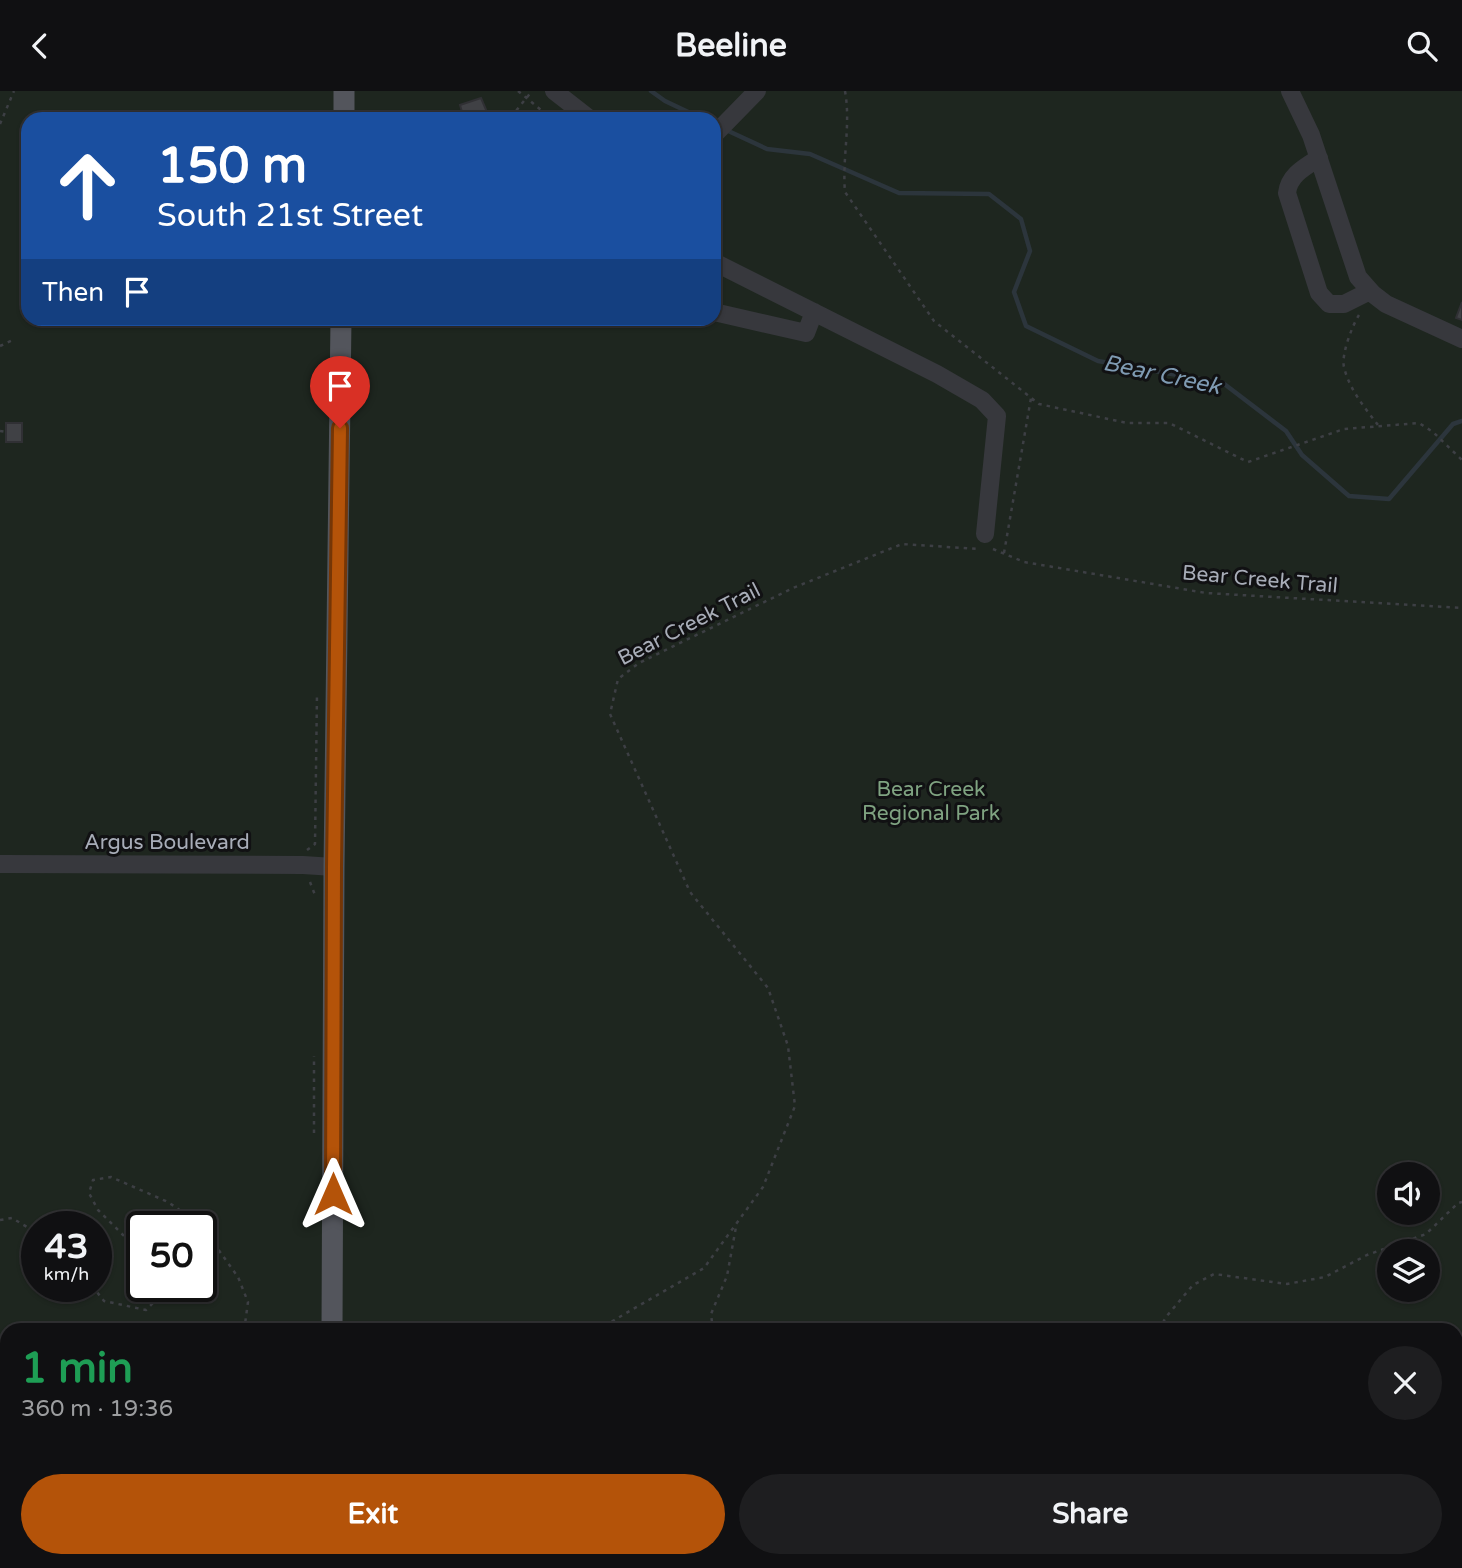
<!DOCTYPE html>
<meta charset="utf-8">
<style>
body{margin:0;font-family:"Varela Round",sans-serif;background:#1e1e20;color:#f1f3f6;height:100vh;display:flex;flex-direction:column;font-size:26px;white-space:nowrap}
*{box-sizing:border-box;margin:0}
p{font-size:23px;color:#9c9d9f}
.icon{flex:none;width:38px;height:38px;fill:none;stroke:currentColor;stroke-width:2;stroke-linecap:round;stroke-linejoin:round}
.map{position:relative;flex:1;overflow:hidden}
.side{position:absolute;left:0px;top:1232px;width:1463px;height:245px;display:flex;flex-direction:column;background:#101012;border-radius:21px 21px 0 0;box-shadow:0 2px 5px #0004,0 0 0 2px #303032}
.side>*{flex:none}
.top-card{position:absolute;left:21px;top:21px;width:700px;height:214px;border-radius:21px;box-shadow:0 2px 5px #0004,0 0 0 2px #303032;background:#1a4fa0;color:#fff;overflow:hidden}
.tools{position:absolute;left:1377px;top:1071px;display:grid;gap:14px}
.tools a{display:grid;place-items:center;width:63px;height:63px;border-radius:50%;background:#101012;box-shadow:0 2px 5px #0004,0 0 0 2px #303032;font-size:35px}
.speed{position:absolute;left:21px;top:1120px;display:flex;gap:14px;font-size:35px;font-weight:700;text-align:center}
.speed>*{display:grid;place-content:center;width:91px;height:91px;border-radius:50%;background:#101012;box-shadow:0 2px 5px #0004,0 0 0 2px #303032;line-height:1}
.speed small{font-size:18px;font-weight:400}
.speed .limit{border:4px solid #111;border-radius:10px;background:#fff;color:#111}
.pin{position:absolute;display:grid;place-items:center;width:60px;height:60px;color:#fff;margin:-72px -30px;border-radius:50% 50% 50% 0;rotate:-45deg;box-shadow:0 0 7px #0007}
.pin .icon{rotate:45deg}
.me{position:absolute;width:77px;margin:-38px;rotate:0deg;stroke-linejoin:round;filter:drop-shadow(0 0 5px #0008)}
.turn{display:flex;align-items:center;gap:24px;height:147px;padding:0 21px;font-size:32px}
.turn .icon{width:91px;height:91px;stroke-width:2.5}
.turn b{display:block;font-size:49px;line-height:60px}
.then{display:flex;align-items:center;height:66px;padding:0 21px;background:#0003;gap:14px;font-size:26px}
.round{display:grid;place-items:center;flex:none;width:74px;height:74px;border-radius:37px;background:#1e1e20}
.headline{display:flex;align-items:center;justify-content:space-between;height:119px;padding:0 21px}
h1{font-size:42px;font-weight:700;line-height:52px;color:#1e9e55}
.action{display:flex;gap:14px;margin-top:auto;padding:14px 21px}
.action a{flex:1;height:80px;border-radius:42px;background:#b45309;color:#fff;font-size:28px;font-weight:700;line-height:80px;text-align:center}
.action a+a{background:#1e1e20;color:#f1f3f6}
header{display:flex;justify-content:space-between;align-items:center;height:91px;padding:0 21px;background:#101012;font-size:32px;font-weight:700}
.map>svg:first-child{display:block}
.green{fill:#1e261f;fill-rule:evenodd}
.lines{fill:none;stroke-linecap:round;stroke-linejoin:round}
.stream{stroke:#2c353c;stroke-width:4.5}
.building{fill:#404145;stroke:#303034;stroke-width:2}
.path{stroke:#3d3f44;stroke-width:2.5;stroke-dasharray:3.5 5;stroke-linecap:butt}
.minor{stroke:#37383d;stroke-width:18}
.major{stroke:#53555c;stroke-width:21}
.route-casing{stroke:#753606;stroke-width:18}
.route{stroke:#b45309;stroke-width:12}
.labels{text-anchor:middle;stroke-width:6;stroke-linejoin:round;paint-order:stroke}
.street-label{font-size:21px;fill:#a8adb8;stroke:#111113}
.park-label{font-size:21px;fill:#7fa381;stroke:#111113}
.water-label{font-size:23px;font-style:italic;fill:#7f9bb3;stroke:#111113}
</style>
<header><svg class="icon" aria-label="back" viewBox="0 0 24 24"><path d="M15 5l-7 7 7 7"/></svg>Beeline<svg class="icon" aria-label="search" viewBox="0 0 24 24"><circle cx="10" cy="10" r="6"/><path d="M15 15l6 6"/></svg></header>
<div class="map">
<svg width="1462" height="1477" viewBox="0 0 1462 1477">
<rect width="100%" height="100%" fill="#161618"/>
<path class="green" d="M0 0H1462V1465H1456V1239H7V1460H0ZM28 28H714V228H28ZM1390 1083H1428V1122H1390ZM37 1136H96V1195H37ZM142 1136H201V1195H142ZM1390 1160H1428V1199H1390Z"/>
<g class="lines">
<path class="stream" d="M651 0 665 10 703 28
M724 38 767 58 810 63 899 102 989 103 1021 128 1030 160 1014 201 1026 235 1098 270 1223 292 1286 340 1302 364 1349 405 1389 408 1453 333 1462 330"/>
</g>
<path class="building" d="M481 7 490 28H464L460 14Z
M1462 211V229L1456 227Z
M6 332H22V351H6Z"/>
<g class="lines">
<path class="path" d="M518 0 552 28
M845 0C851 34 842 67 845 101L934 230 1039 313 1127 332H1169L1248 371 1344 338 1419 332 1433 341 1462 369
M511 26 532 0
M0 33 14 0
M1359 224C1352 235 1341 264 1344 276 1349 298 1365 317 1378 334
M0 255 13 249
M0 340 6 341
M993 458 1024 471 1206 502 1462 517
M1004 462 1031 307
M307 759 315 753 317 602
M310 791 315 804
M314 1042V965
M0 1129 12 1127 37 1142
M142 1163 98 1119 89 1102 93 1089 111 1086 168 1111 200 1133 238 1186 248 1211 245 1233 241 1239
M92 1195 104 1210 146 1219 155 1210V1195
M597 1239 704 1177 763 1096 795 1015 788 955 768 897 690 801 610 623 618 588 639 572 793 497 902 453 979 458
M713 1239 711 1223 727 1185 736 1136
M1159 1239 1166 1226 1193 1194 1214 1183 1287 1193 1325 1186 1367 1164 1426 1143 1458 1112 1462 1111
M1456 1328 1462 1330
M0 1376 7 1373"/>
<path class="minor" d="M554 0 590 28
M1290 0 1311 44 1358 186 1373 203 1386 213 1462 248
M714 44 757 0
M1319 67C1305 76 1289 84 1287 102L1319 202 1329 213H1344L1370 200
M714 171 937 283 982 309 997 325 985 443
M714 221 806 242 814 221
M0 773 303 774 334 776
M0 1417 7 1414"/>
<path class="major" d="M344 28V0
M332 1239 334 776 341 228
M332 1477V1470"/>
</g>
<g class="lines">
<defs>
<path id="route" d="M333 1103 334 776 340 337"/>
</defs>
<use href="#route" class="route-casing"/>
<use href="#route" class="route"/>
</g>
<g class="labels">
<g class="street-label">
<text transform="translate(1260 488) rotate(5)" y="7">Bear Creek Trail</text>
<text transform="translate(689 533) rotate(-27)" y="7">Bear Creek Trail</text>
<text x="167" y="758">Argus Boulevard</text>
</g>
<g class="park-label">
<text x="931" y="705">Bear Creek<tspan x="931" dy="24">Regional Park</tspan></text>
</g>
<g class="water-label">
<text transform="translate(1162 283) rotate(12)" y="8">Bear Creek</text>
</g>
</g>
</svg>
<div class="tools">
<a><svg class="icon" aria-label="sound" viewBox="0 0 24 24"><path d="M4 9h4l5-4v14l-5-4H4zM17 9q2 3 0 6"/></svg></a>
<a><svg class="icon" aria-label="layers" viewBox="0 0 24 24"><path d="M12 4l9 5-9 5-9-5zM3 14l9 5 9-5"/></svg></a>
</div>
<div class="speed"><div>43<small>km/h</small></div><div class="limit">50</div></div>
<div class="pin" style="left:340px;top:337px;background:#d93025"><svg class="icon" aria-label="arrive" viewBox="0 0 24 24"><path d="M6 21V4h12l-3 4 3 4H6"/></svg></div>
<svg class="me" style="left:333px;top:1103px" viewBox="-20 -20 40 40"><path d="M0-17L14 15 0 8-14 15z" fill="#b45309" stroke="#fff" stroke-width="4"/></svg>
<div class="top-card">
<div class="turn"><svg class="icon" aria-label="ahead" viewBox="0 0 24 24"><path d="M12 20V5M6 11l6-6 6 6"/></svg><div><b>150 m</b>South 21st Street</div></div>
<div class="then">Then<svg class="icon" aria-label="arrive" viewBox="0 0 24 24"><path d="M6 21V4h12l-3 4 3 4H6"/></svg></div>
</div>
<section class="side">
<div class="headline"><div><h1>1 min</h1><p>360 m · 19:36</p></div><a class="round"><svg class="icon" aria-label="close" viewBox="0 0 24 24"><path d="M6 6l12 12M18 6L6 18"/></svg></a></div>
<div class="action"><a>Exit</a><a>Share</a></div>
</section>
</div>
